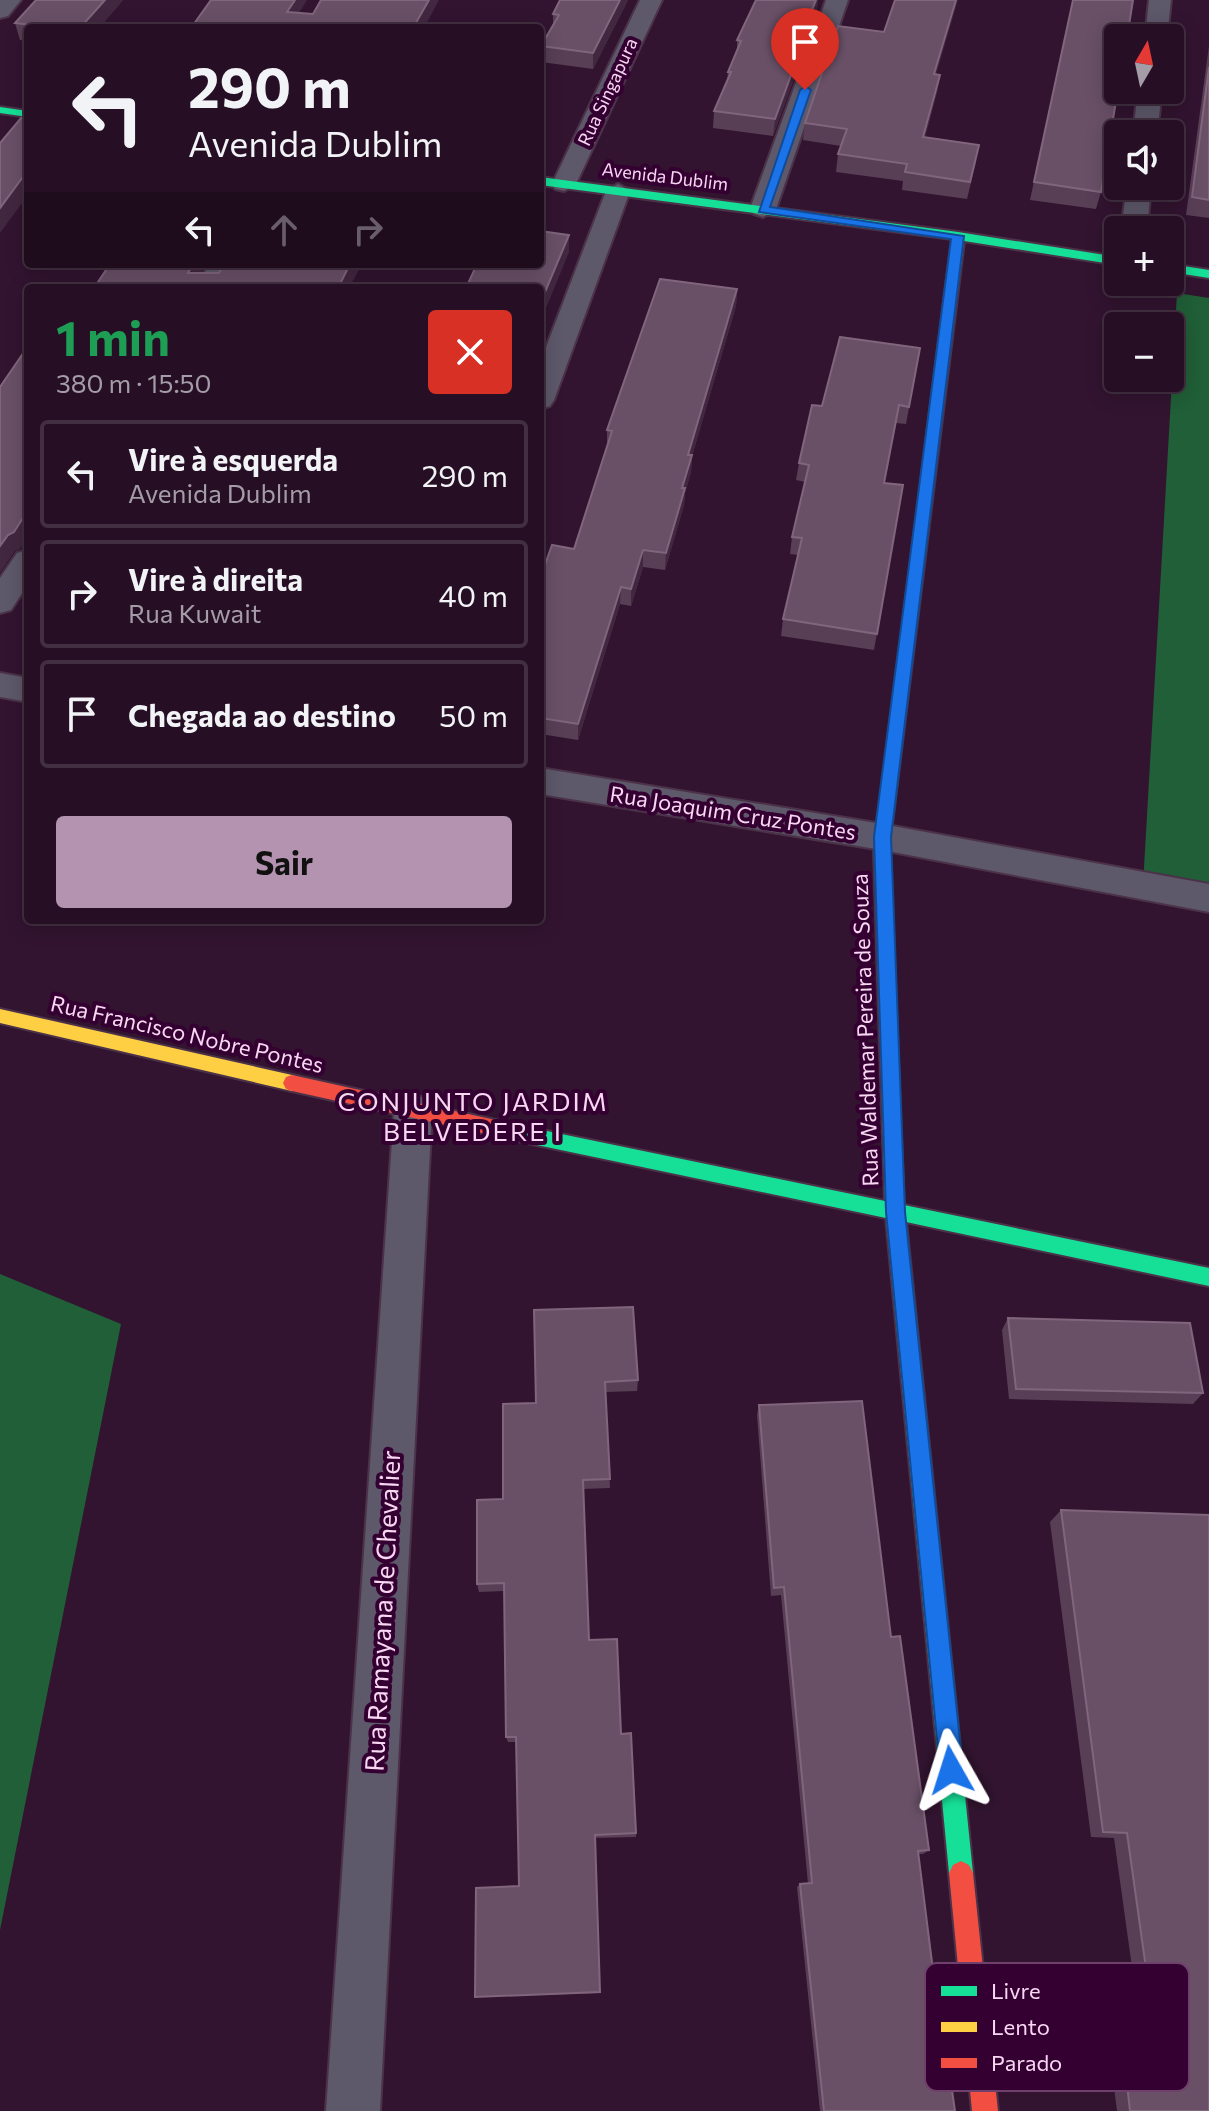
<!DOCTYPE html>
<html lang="pt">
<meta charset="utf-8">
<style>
body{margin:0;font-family:Commissioner,sans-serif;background:#321d31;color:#f1f3f6;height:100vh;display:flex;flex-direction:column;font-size:30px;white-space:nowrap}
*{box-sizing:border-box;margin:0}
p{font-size:26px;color:#a49ca6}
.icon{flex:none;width:44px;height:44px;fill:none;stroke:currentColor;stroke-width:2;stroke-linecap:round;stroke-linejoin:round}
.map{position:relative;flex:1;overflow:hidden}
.side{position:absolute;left:24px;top:284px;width:520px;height:640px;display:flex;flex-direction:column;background:#260f24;border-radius:8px;box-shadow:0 4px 20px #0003,0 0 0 2px #422f41}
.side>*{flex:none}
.hud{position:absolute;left:24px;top:24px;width:520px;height:244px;border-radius:8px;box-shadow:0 4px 20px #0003,0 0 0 2px #422f41;background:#260f24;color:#f1f3f6;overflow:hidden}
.needle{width:52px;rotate:9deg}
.tools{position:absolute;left:1104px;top:24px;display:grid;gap:16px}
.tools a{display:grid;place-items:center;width:80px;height:80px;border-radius:8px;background:#260f24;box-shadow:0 4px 20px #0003,0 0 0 2px #422f41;font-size:40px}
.pin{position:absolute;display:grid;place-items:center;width:68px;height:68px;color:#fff;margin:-82px -34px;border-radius:50% 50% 50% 0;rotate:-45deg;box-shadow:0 0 8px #0007}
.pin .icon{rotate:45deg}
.me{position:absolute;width:88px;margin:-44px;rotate:354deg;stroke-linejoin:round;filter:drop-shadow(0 0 6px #0008)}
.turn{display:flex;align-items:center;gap:28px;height:168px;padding:0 32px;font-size:36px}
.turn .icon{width:104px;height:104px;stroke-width:2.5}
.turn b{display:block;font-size:56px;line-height:68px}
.lanes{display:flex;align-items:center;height:76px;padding:0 32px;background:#0003;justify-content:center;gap:40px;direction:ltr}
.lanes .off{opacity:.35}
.round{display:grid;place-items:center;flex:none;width:84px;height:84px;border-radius:8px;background:#321d31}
.headline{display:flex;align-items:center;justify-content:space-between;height:136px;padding:0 32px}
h1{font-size:48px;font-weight:700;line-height:60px;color:#1e9e55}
.primary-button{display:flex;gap:16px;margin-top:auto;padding:16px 32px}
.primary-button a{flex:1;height:92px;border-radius:8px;background:#b393af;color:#111;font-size:32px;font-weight:700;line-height:92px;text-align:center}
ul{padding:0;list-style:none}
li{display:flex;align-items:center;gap:24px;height:108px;margin:0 16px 12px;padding:0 16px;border:4px solid #422f41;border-radius:8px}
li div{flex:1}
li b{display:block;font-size:30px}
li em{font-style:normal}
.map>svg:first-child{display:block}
.forest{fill:#205f37}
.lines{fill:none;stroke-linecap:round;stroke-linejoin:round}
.street-casing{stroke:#4b3249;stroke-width:4}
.fast-casing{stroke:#4b3249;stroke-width:4}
.slow-casing{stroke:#4b3249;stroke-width:4}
.jam-casing{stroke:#4b3249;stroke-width:4}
.street{fill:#5d586a;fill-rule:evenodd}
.fast{fill:#16e098;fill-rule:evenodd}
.slow{fill:#ffcf43;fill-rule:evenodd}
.jam{fill:#f24e42;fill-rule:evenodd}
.wall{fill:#583f56}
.shaded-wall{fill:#422740}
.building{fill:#695067;stroke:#80657d;stroke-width:2}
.route{fill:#1a73e8;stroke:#114b97;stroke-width:2}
.labels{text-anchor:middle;stroke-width:8;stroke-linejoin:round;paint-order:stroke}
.far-street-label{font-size:18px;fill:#f8d7f3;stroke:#340031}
.street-label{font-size:22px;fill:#f8d7f3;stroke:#340031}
.quarter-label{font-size:26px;letter-spacing:2px;fill:#f8d7f3;stroke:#340031}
.near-street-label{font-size:26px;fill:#f8d7f3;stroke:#340031}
.key{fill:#340031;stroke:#6f406b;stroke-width:2}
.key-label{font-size:22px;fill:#f8d7f3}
</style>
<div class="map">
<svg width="1209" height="2111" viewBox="0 0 1209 2111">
<rect width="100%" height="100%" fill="#321430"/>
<path class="forest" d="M1177 293 1209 298V899L1143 885Z
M0 1274 121 1324 0 1930Z"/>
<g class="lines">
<defs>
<path id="street" d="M0 0H21L8 16 0 18Z
M640 0H662L576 184 564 191 555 189 552 184Z
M826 0H848L776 209 763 217 754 214 750 209Z
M1149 0H1171L1167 38H1145Z
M1138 90H1162L1157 134H1133Z
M618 184 630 191 554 400 550 406 540 409V363L606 191Z
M1127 186H1151L1147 230H1121Z
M210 264H236L220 288H194Z
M28 550V584L11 610 0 613V578L17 553Z
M0 673 28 678V702L0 697Z
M540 768 882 824 1209 884V912L882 850 540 794Z
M413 1094 427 1099 432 1111 380 2111H326L394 1111 399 1099Z"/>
<path id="fast" d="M0 107 28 111V117L0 113Z
M540 177 958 232 1118 257V265L964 241 888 856 882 857 874 851 952 239 540 185Z
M1170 264 1209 270V278L1170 272Z
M513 1124 885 1201 883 1139 885 1133 892 1131 899 1133 901 1139 904 1205 1209 1268V1286L906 1222 973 1873 969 1881 961 1885 953 1881 949 1873 886 1218 513 1140 506 1138 504 1132 506 1126Z"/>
<path id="slow" d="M0 1009 292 1075 298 1077 301 1083 298 1089 292 1091 0 1023Z"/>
<path id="jam" d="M882 845 890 851 901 1139 899 1145 892 1147 885 1145 883 1139 874 851Z
M292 1075 513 1124 520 1126 522 1132 520 1138 513 1140 292 1091 286 1089 283 1083 286 1077Z
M961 1861 969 1865 973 1873 998 2111H972L949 1873 953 1865Z"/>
</defs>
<use href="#street" class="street-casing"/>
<use href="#fast" class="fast-casing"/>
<use href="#slow" class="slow-casing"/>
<use href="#jam" class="jam-casing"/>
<use href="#street" class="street"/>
<use href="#fast" class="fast"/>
<use href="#slow" class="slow"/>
<use href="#jam" class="jam"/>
</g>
<path class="wall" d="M36 0H123L99 28H28V41L20 40 15 23Z
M628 0 593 69 541 62V46L553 24V14Z
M1073 0 1101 192 1096 209 1030 200Z
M817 10 810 28 808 40 773 136 713 128 714 111 727 80 728 72 737 51V40Z
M884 32 936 75H940L937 92 925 137 976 162 967 199 902 190 903 181 836 172 838 154 841 146 803 140 805 123Z
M1209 46V218L1186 215Z
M737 289 736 306 692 456 691 472 685 493 684 505 665 570 643 567 631 606 620 604 578 740 540 734V579L574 549 607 446V430Z
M920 348 906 424 896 423 884 483 903 485 874 650 781 636 783 619 798 555 790 554 792 537 805 482 796 480 799 463 822 406Z
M633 1307 638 1380 637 1391 606 1392 610 1488 583 1489 589 1640 621 1734 636 1833V1837L595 1838 600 1993 477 1997H475L519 1886 516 1742H508L506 1737 504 1591 479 1592 477 1584 503 1499 536 1403Z
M1008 1318 1203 1393 1193 1404 1009 1399 1002 1330Z
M759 1405 891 1637 929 1850 923 1854H918L942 2042 955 2111H820L797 1887 800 1884H808L781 1595 771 1596 757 1415Z
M1061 1510 1209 2111H1117L1108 2038 1142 2039 1114 1838 1091 1837 1050 1522Z"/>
<path class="shaded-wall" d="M105 0H123L99 28H80Z
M295 0H307L290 28 287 12Z
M429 0H439L424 28H413Z
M620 0H628L593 69V53Z
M816 0H818L817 10 810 28 808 40 773 136 775 119 807 22Z
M956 0H958L931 92 934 74Z
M940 75 937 92 920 154 923 137Z
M28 170V195L0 233V208Z
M569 235V252L540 323V304Z
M193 264H207L193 288 188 273Z
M350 264H362L349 288H338Z
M737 289 736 306 692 456 691 472 685 493 684 505 665 570 666 553 688 455Z
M28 510V536L20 549 15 551 0 573V546Z
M643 550V567L631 606V589Z
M621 587 620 604 578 740V724Z"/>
<path class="building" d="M36 0H105L80 28H56L15 23Z
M211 0H295L287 12 313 14 321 0H429L413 28H191Z
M560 0H620L593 53 541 46 559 15 553 14Z
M756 0H816L807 22 810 23 775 119 714 111 731 72H728L741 41 737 40Z
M895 0H956L934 74 940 75 923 137 979 145 970 182 905 172 907 164 838 154 847 129 805 123 838 26 884 32Z
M1073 0H1133L1127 38H1118V89L1101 192 1034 182Z
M1209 67V200L1192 197Z
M21 118 28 119V170L0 208V143Z
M540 231 569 235 540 304V288H466L477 264H540Z
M110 264H193L188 273H219L224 264H350L338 288H94Z
M660 279 737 289 688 455H692L682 488H685L666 553 643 550 631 589 621 587 578 724 540 718V579L552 545 574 549 612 431 607 430Z
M840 337 920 348 909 407 899 405 884 483 903 485 877 634 783 619 802 538 792 537 809 465 799 463 812 405 822 406Z
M24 352H28V510L14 532 8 535 0 546V387Z
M633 1307 638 1380 605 1382 610 1479 583 1480 589 1640 617 1639 621 1734 631 1733 636 1833 595 1835 600 1992 475 1997 476 1888 519 1886 516 1737H506L504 1583 477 1584V1500L503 1499V1404L536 1403 534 1310Z
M1008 1318 1190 1323 1203 1393 1016 1389Z
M862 1401 891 1637 900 1636 929 1850 918 1851 942 2042H945L955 2111H824L800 1884 812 1883 784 1587 774 1588 759 1405Z
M1061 1510 1209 1515V2111H1130L1122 2039 1156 2040 1127 1833 1103 1832Z"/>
<path class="route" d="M805 86 811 90 770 207 964 236 891 837 905 1212 963 1770 960 1778 951 1782 943 1778 940 1770 886 1212 874 837 951 239 759 212 800 90Z"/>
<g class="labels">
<g class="far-street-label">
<text transform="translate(608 92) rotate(-65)" y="6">Rua Singapura</text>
<text transform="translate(665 177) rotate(7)" y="6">Avenida Dublim</text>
</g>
<g class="street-label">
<text transform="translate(733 813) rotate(9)" y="8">Rua Joaquim Cruz Pontes</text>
<text transform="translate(865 1030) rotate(-92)" y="8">Rua Waldemar Pereira de Souza</text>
<text transform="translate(187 1034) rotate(13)" y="8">Rua Francisco Nobre Pontes</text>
</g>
<g class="quarter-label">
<text x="473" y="1111">CONJUNTO JARDIM<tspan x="473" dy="30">BELVEDERE I</tspan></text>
</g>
<g class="near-street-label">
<text transform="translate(383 1611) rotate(-87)" y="9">Rua Ramayana de Chevalier</text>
</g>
</g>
<rect x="925" y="1963" width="264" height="128" rx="12" class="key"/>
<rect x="941" y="1986" width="36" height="10" fill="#16e098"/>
<rect x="941" y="2022" width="36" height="10" fill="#ffcf43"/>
<rect x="941" y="2058" width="36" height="10" fill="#f24e42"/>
<g class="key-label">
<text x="991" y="1999">Livre</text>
<text x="991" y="2035">Lento</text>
<text x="991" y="2071">Parado</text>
</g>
</svg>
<div class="tools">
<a><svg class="needle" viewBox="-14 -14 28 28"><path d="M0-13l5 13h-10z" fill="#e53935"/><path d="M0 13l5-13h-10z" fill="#a49ca6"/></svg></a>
<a><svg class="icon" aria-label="sound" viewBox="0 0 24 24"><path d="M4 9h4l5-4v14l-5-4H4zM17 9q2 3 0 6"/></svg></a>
<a>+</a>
<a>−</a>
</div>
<div class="pin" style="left:805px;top:90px;background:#d93025"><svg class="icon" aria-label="arrive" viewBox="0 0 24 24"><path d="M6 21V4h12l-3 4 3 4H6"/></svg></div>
<svg class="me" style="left:951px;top:1770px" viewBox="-20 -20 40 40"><path d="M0-17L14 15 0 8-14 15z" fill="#1a73e8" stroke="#fff" stroke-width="4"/></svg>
<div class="hud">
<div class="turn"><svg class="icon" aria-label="left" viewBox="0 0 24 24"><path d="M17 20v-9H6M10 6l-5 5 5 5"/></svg><div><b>290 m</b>Avenida Dublim</div></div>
<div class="lanes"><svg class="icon" aria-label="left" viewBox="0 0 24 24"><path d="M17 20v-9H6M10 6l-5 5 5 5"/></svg><svg class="icon off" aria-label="ahead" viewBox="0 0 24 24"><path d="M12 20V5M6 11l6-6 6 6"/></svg><svg class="icon off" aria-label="right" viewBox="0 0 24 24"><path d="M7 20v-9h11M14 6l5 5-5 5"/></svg></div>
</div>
<section class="side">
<div class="headline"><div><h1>1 min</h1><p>380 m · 15:50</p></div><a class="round" style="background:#d93025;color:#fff"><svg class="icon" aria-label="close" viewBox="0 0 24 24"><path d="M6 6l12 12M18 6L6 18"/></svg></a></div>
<ul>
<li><svg class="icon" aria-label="left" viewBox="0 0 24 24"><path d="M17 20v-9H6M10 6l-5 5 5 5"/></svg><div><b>Vire à esquerda</b><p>Avenida Dublim</p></div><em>290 m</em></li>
<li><svg class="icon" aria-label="right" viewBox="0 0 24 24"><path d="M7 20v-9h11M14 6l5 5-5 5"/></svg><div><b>Vire à direita</b><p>Rua Kuwait</p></div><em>40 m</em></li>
<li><svg class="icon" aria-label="arrive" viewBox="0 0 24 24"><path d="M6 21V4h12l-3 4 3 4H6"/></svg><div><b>Chegada ao destino</b></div><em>50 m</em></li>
</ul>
<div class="primary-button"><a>Sair</a></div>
</section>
</div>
